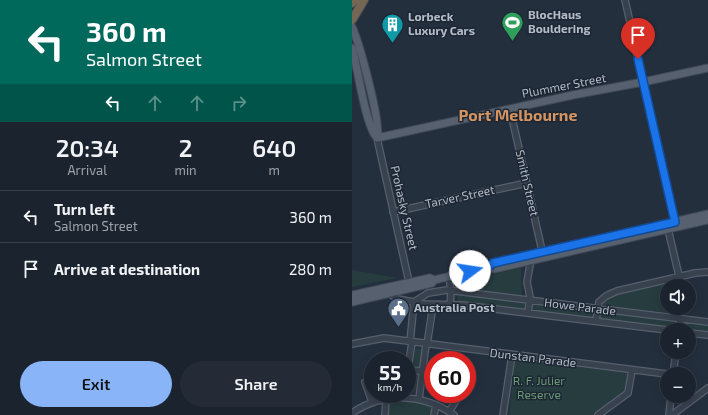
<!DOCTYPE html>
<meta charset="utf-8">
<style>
body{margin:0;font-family:"Exo 2",sans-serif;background:#242b36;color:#f1f3f6;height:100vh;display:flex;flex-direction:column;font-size:15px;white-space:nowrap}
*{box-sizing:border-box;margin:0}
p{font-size:13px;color:#a0a4aa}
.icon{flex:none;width:22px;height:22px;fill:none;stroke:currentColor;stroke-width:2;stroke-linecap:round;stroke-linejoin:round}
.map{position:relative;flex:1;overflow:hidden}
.sheet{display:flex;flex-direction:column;background:#1b232e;width:352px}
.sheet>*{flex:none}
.banner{background:#00695c;color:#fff;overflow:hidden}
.fabs{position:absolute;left:308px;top:279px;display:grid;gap:8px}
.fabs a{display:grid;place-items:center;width:36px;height:36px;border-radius:50%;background:#1b232e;box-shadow:0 2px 10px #0003,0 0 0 1px #39404a;font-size:20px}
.speed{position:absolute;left:12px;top:351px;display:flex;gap:8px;font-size:20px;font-weight:700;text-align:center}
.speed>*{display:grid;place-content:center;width:52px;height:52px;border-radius:50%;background:#1b232e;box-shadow:0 2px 10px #0003,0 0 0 1px #39404a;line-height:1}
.speed small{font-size:10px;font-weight:400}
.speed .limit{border:6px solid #d22;background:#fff;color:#111}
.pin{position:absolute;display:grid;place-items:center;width:34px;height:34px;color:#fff;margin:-41px -17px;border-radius:50% 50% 50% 0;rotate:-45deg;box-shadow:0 0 4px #0007}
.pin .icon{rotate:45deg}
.me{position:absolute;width:44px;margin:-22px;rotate:76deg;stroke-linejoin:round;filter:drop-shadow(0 0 3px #0008)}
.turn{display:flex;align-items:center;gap:14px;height:84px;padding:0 20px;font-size:18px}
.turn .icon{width:52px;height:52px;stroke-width:2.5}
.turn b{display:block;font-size:28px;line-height:34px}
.lanes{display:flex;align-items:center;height:38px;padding:0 20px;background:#0003;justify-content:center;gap:20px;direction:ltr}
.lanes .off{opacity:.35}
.eta{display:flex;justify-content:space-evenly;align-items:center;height:68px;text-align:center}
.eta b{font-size:24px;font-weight:600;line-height:28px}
.cta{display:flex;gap:8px;margin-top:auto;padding:8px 20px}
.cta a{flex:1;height:46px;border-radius:24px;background:#8ab4f8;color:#111;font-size:16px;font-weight:600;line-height:46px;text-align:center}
.cta a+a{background:#242b36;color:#f1f3f6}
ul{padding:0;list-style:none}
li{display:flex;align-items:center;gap:12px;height:52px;padding:0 20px;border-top:1px solid #39404a}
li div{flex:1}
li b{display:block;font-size:15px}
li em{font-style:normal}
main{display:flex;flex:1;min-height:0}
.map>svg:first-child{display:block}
.green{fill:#263c3f}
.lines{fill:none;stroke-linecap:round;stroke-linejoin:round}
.minor-casing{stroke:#565f6c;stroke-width:8}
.major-casing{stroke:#414a57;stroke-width:9}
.highway-casing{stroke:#434c59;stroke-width:10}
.minor{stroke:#38414e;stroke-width:5.5}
.major{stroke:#56606e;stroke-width:7}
.highway{stroke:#746855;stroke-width:8}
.route-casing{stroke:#114b97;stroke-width:10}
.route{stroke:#1a73e8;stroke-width:7}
.labels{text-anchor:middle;stroke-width:3;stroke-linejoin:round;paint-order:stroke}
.poi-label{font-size:12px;font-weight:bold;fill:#b4bcc9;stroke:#1d2633;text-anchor:start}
.street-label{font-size:12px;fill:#b4bcc9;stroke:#1d2633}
.park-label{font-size:12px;fill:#6b9a76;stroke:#1d2633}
.district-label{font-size:16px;font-weight:bold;fill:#d59563;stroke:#1d2633}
</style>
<main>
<section class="sheet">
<div class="banner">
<div class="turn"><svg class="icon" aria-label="left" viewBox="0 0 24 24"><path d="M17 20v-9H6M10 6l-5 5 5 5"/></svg><div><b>360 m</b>Salmon Street</div></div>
<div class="lanes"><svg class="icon" aria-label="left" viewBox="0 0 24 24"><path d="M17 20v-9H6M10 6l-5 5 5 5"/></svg><svg class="icon off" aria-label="ahead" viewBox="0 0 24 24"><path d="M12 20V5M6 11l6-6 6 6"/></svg><svg class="icon off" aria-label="ahead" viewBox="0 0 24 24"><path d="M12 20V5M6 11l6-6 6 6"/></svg><svg class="icon off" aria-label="right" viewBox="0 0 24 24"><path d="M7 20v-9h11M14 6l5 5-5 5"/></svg></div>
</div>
<div class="eta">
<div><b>20:34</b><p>Arrival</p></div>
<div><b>2</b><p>min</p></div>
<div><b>640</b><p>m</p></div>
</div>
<ul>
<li><svg class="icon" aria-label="left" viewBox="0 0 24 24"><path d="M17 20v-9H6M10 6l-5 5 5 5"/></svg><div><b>Turn left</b><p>Salmon Street</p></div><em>360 m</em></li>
<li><svg class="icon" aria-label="arrive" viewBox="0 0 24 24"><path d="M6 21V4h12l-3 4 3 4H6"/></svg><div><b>Arrive at destination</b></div><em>280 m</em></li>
</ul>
<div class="cta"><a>Exit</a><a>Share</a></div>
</section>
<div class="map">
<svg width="356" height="415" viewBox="0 0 356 415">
<rect width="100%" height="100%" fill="#242f3e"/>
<path class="green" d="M169 268 170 296 105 288 104 283Z
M0 270 45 278 0 287Z
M332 277V286H315V308H329L328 314 251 306 249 304 263 293Z
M106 292 175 302 174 310 105 302Z
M181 304 242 310 241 318 180 312Z
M248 311 324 320V328L248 320Z
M332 321 356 324V334L331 330Z
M61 348 72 349 70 369 59 367Z
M163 359 279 373 277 388 240 415H157Z
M58 371 68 372 66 393 55 392Z
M58 400 79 405 81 408 80 415H35L38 401Z"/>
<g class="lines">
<defs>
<path id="minor" d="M273 0 323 224
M158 109 191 255
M25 138 57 282
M41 212 175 183
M316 229 327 276
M97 276 99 292 98 306
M38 294 46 299 72 304 110 305 315 330
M62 302 76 293 95 290 356 322
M176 313 178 297 175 282 178 265
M244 321 247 302 254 296 265 291 343 273 356 272
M327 330 328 319
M337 333 356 335
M58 342 62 302
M0 344 32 338 315 374
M75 345 81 305
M56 370 70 371
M321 374 324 352
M55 375 60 342
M13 382 20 402
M67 399 74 344
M97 412 108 394
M0 413C31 392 71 393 102 415
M33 415 34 399
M82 415 84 405
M151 415 160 355
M246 415 276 393 280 370
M317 415 319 396
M320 415 356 388"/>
<path id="major" d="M0 27C7 42 30 125 25 138
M0 48C6 68 13 125 25 138
M25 138 221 95 291 82 356 68
M136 267 141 263 356 214
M82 280 136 267 142 269 356 220
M0 295 78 278 82 280
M0 302 80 283 82 280"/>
<path id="highway" d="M0 3 3 0
M0 20 12 0"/>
</defs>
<use href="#minor" class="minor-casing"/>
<use href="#major" class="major-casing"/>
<use href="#highway" class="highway-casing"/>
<use href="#minor" class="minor"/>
<use href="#major" class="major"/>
<use href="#highway" class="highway"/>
</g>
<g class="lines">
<defs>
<path id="route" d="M118 271 136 267 141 263 323 222 286 59"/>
</defs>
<use href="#route" class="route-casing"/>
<use href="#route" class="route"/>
</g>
<defs>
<symbol id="stadium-pin" viewBox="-11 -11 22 30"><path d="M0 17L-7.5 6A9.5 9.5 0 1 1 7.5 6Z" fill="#2e9e5b" stroke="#1d2633"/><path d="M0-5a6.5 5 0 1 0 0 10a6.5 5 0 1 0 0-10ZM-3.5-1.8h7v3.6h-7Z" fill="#fff"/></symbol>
<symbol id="building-pin" viewBox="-11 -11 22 30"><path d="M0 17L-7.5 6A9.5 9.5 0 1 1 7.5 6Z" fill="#0f9aa8" stroke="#1d2633"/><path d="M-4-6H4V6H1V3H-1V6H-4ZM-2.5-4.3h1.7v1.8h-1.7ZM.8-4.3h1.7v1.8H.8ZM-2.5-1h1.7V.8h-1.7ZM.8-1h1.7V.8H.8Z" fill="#fff"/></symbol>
<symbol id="civic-pin" viewBox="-11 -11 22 30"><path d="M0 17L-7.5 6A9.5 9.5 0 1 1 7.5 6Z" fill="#5c6f8a" stroke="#1d2633"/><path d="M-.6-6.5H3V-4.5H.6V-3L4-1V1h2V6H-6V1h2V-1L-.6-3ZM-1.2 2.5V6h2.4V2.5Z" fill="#fff"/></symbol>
</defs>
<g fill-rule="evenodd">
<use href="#stadium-pin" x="148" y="10" width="25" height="34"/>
<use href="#building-pin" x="28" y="12" width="25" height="34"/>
<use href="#civic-pin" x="34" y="296" width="25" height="34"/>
</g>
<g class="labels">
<g class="poi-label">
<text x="176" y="19">BlocHaus<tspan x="176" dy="14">Bouldering</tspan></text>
<text x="56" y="21">Lorbeck<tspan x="56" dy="14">Luxury Cars</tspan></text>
<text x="62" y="312">Australia Post</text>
</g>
<g class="street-label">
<text transform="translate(212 86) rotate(-11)" y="4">Plummer Street</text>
<text transform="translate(175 183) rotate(77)" y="4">Smith Street</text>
<text transform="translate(108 197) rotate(-12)" y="4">Tarver Street</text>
<text transform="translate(52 208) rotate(77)" y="4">Prohasky Street</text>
<text transform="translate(228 307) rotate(7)" y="4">Howe Parade</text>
<text transform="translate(181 358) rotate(7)" y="4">Dunstan Parade</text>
</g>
<g class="park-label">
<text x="187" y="385">R. F. Julier<tspan x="187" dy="14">Reserve</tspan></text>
</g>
<g class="district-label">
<text x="166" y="121">Port Melbourne</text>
</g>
</g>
</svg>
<div class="fabs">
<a><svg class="icon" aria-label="sound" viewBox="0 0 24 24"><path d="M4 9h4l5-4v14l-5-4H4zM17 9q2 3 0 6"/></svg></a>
<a>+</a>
<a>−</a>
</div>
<div class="speed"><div>55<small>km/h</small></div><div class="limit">60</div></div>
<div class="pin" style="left:286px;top:59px;background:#d93025"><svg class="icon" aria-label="arrive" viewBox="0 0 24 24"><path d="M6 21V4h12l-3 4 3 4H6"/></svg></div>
<svg class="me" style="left:118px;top:271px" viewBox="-20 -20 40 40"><circle r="19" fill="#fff"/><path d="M0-13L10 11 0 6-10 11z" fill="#1a73e8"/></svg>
</div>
</main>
